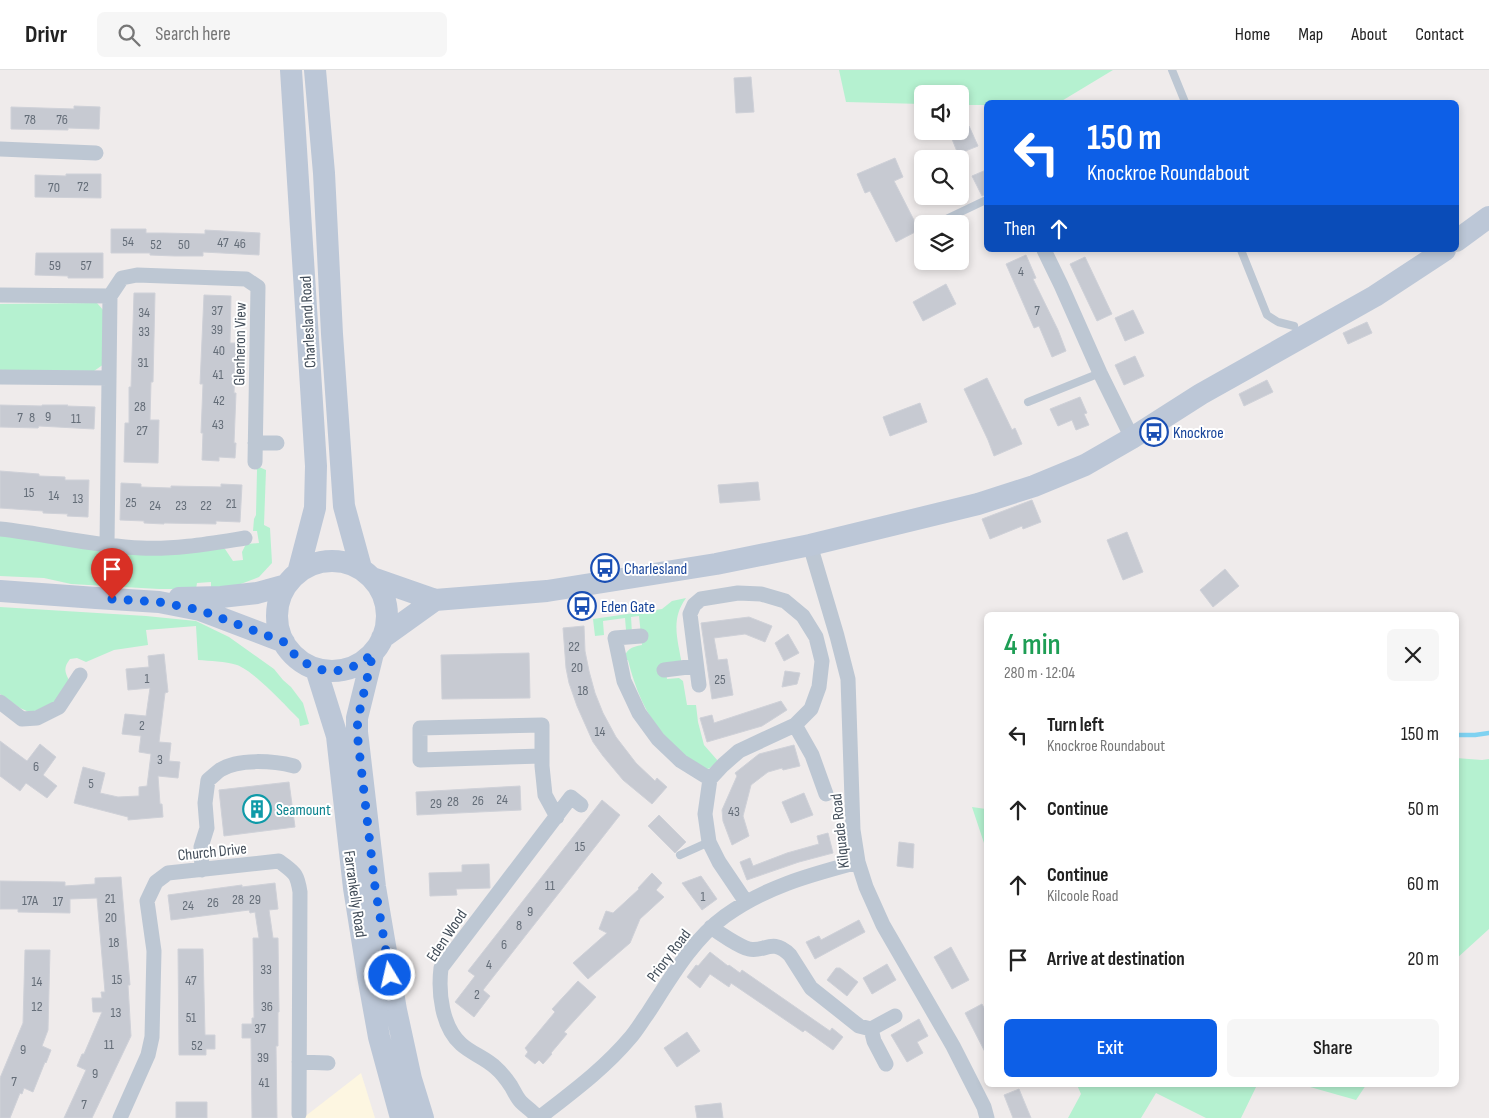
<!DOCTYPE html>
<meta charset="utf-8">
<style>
body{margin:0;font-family:"Sofia Sans Condensed",sans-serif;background:#f6f6f6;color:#222;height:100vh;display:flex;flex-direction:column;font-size:19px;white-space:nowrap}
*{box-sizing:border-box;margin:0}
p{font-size:16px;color:#767676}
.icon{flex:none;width:28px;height:28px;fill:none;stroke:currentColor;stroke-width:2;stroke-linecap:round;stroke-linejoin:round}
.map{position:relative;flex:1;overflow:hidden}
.drawer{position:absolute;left:984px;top:542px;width:475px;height:475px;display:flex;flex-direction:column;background:#fff;border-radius:8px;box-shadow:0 2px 8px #0003}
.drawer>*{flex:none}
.hud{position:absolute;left:984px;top:30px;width:475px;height:152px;border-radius:8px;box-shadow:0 2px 8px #0003;background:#0d5fe7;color:#fff;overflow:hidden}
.controls{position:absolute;left:914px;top:15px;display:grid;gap:10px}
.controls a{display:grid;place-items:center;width:55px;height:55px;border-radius:8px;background:#fff;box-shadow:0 2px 8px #0003;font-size:25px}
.pin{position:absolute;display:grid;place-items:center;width:42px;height:42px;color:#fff;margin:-51px -21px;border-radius:50% 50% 50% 0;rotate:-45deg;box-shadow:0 0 5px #0007}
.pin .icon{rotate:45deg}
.me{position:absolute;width:55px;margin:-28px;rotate:351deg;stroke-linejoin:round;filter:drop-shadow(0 0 4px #0008)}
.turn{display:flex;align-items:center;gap:18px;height:105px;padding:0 20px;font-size:22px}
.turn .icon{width:65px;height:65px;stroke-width:2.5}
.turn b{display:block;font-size:35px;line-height:42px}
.then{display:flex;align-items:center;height:48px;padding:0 20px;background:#0003;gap:10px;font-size:19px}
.round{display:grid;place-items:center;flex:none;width:52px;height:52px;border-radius:8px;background:#f6f6f6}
.overview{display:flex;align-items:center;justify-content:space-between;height:85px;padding:0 20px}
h1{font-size:30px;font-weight:600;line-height:38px;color:#1e9e55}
.button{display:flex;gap:10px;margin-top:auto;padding:10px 20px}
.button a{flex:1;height:58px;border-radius:8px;background:#0d5fe7;color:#fff;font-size:20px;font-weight:600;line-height:58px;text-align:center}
.button a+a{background:#f6f6f6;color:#222}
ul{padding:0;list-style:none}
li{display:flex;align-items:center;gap:15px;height:75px;padding:0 20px}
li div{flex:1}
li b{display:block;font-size:19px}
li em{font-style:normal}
header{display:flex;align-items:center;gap:30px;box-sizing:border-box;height:70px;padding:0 25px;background:#fff;border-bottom:1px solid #e0e0e0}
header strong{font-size:24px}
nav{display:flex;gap:28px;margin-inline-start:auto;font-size:18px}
.search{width:350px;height:45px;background:#f6f6f6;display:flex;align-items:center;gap:12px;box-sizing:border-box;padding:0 18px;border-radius:8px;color:#767676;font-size:19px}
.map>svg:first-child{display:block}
.commercial{fill:#fdf6e1}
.green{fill:#b5f1d0}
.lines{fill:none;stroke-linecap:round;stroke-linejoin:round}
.stream{stroke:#7fd2f1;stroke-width:4.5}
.building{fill:#c7cad2;stroke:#cfd1d8}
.service{stroke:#bdc7d3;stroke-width:8}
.minor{stroke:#bdc7d3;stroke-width:15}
.secondary{stroke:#bcc7d7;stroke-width:22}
.route{stroke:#0d5fe7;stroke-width:9;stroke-dasharray:0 16.2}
.labels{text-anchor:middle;stroke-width:4;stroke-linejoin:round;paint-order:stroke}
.number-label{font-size:14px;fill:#646d78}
.street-label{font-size:16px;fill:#434e5a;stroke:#fff}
.transit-label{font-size:16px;fill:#164399;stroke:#fff;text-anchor:start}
.culture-label{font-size:16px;fill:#0d838f;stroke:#fff;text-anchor:start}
</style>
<header>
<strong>Drivr</strong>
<div class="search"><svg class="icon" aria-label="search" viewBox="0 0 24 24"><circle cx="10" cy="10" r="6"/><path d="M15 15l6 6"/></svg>Search here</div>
<nav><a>Home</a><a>Map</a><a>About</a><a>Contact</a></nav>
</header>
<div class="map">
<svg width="1489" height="1048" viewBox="0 0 1489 1048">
<rect width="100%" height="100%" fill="#efebeb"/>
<path class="commercial" d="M361 1003 375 1048H303Z"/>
<path class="green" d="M839 0H1113L1060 32H986V35H960V24H922V34L846 32Z
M97 233 104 241V294L94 301 0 300V234Z
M252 394 266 400 264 455 270 458 272 493 259 507 238 515 211 518V512L197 513 196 519H159L71 514 44 508 0 506V463L225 479 233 491 243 490 242 482 246 474 259 473 257 461H253L254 449 256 445 257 400Z
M686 528C670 550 678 570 682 595L666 597 667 609 679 608 683 611 687 635H696L698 652 704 675 718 691 710 698 702 701C690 690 676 679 665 666 645 644 635 618 628 590L623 591C626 579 631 577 642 575L639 546 631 547 632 563 626 560 625 548 603 551 604 565 595 566 593 549 662 539 672 531Z
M0 537 146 546 196 551 229 567 274 599 283 610 291 617 303 633 309 654 300 656 299 649C285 635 254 601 237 595 225 591 210 591 198 590L196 556 146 560 148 575 114 580 86 592 77 588 70 589C64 597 64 601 69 610L55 632 39 640 29 642 20 638 0 624Z
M1456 688 1482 690 1489 689V859L1456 889Z
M972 737 986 739V779Z
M1077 1015H1257L1241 1048H1206L1156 1023 1141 1048H1068L1081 1024Z
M1303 1015H1366L1356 1030Z"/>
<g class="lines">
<path class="stream" d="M1456 665H1475L1489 663"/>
</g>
<path class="building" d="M751 7 754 42 736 43 734 8Z
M74 36 100 37 99 59 68 58V60L11 59V37L74 39Z
M969 56 978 76 958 84 950 64 960 61V60Z
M895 88 903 107 894 111 919 160 896 172 870 121 865 123 857 104Z
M986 100V124L982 126 972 106Z
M66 104H101V128L35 127V105L66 106Z
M111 159H146V163H163L205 164V160L260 163 259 185 203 182V186H175L150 185V183H111Z
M36 183H103V208H68V206L35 205Z
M1026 185 1036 208 1033 209 1058 260 1066 281 1052 287 1039 256 1034 258 1006 194Z
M1085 187 1112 244 1097 251 1070 194Z
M946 214 956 234 923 251 913 232Z
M134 223H155L153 312H151L150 350H159L158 393 124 392 125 353H129V317H131Z
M204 225 231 226 230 273H236L234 323H236L234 373H236L235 388 219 387V391L202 390 203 363H201L203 314H200Z
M1133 240 1144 263 1125 271 1115 248Z
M1367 252 1372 263 1348 274 1343 263Z
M1135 286 1144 306 1124 315 1115 295Z
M987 308 1012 360 1015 358 1022 374 994 386 988 370 964 319Z
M1267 310 1273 322 1244 336 1239 324Z
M1080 327 1087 343 1084 344 1089 355 1076 360 1072 350 1058 356 1050 339Z
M920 333 927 352 890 366 883 347Z
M0 335 42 336V335H68L67 336 95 337 94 359 39 356 38 358 0 357Z
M0 401 39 404V406L65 407V410H89L88 447 67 446 68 444 43 443V441L0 438Z
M758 412 760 430 720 433 718 415Z
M121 413 141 414V417L171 418V416L221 417V414L242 415 240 452 216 451V454L164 453V454L144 453V451L120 450Z
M1032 430 1041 452 1023 459 1022 456 990 469 982 449Z
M1127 462 1143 502 1123 510 1107 470Z
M1225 499 1239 516 1213 537 1200 520Z
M749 547 772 556 765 572 745 564 714 568 718 590 727 589 733 625 712 629 701 553Z
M584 556 585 581 589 601 595 623 603 643 616 667 636 693 655 711 657 708 667 717 652 734 623 710 603 686 593 672 577 636 569 613 566 598 563 558Z
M788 564 799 583 784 591 775 573Z
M529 583 530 628 442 629 441 585Z
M164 584 168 622 165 623 159 672 171 673 169 691 180 692 178 708 158 706 160 734H162L163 747 128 750V747L74 733 83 697 105 703 100 723 118 727 139 726V717L147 716 151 684 139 682 141 666 122 664 125 644 146 646 150 618 128 620 126 599 149 597 148 586Z
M785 601 800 603 797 614 782 617Z
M781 631 787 640 762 656 707 672 700 648 712 645 714 653Z
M0 671 27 691 40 674 56 687 43 705 57 716 47 728 26 713 20 721 0 706Z
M794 675 800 696 783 700 782 698 768 702 751 715 743 746 749 766 732 775 723 751 722 740 737 706 735 703 759 684Z
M289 712 295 757 224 766 219 720Z
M520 716 521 740 417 745 416 722Z
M804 723 813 745 791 753 782 732Z
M602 730 620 745 483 920 490 926 474 947 455 932 475 906 468 901Z
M659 745 686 772 675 783 648 756Z
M828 763 833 783 799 792 747 810 740 792 750 788 753 796 787 783 819 774 817 766Z
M899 772 914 774 913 798 897 796Z
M489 794 490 818 456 819 457 825 430 826 429 803 462 802V795Z
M652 803 662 813 656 820 664 827 640 849 630 873 588 909 573 893 607 863 599 859 606 841 613 843 639 819 638 818Z
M701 806 717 829 702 840 682 813Z
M121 807 130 915H128L131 966 92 1048H64L86 1000 77 996 82 984H84L102 942H93L92 928H102L101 922H105L97 828 70 829V843L18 842V839H0V811L65 812V816L95 814V808Z
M275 813 278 839 269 840 273 868H278L279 942H278V976H276L277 1048H252L251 968H242V954H252V948H254L253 868H259L255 842 250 843 249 840 171 850 168 825 242 815V817Z
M859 850 865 862 815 889 806 872 819 866 821 870Z
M951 877 969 910 952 919 934 887Z
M178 879H203L205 965H215V979H206V985H179Z
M25 880H50L48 960 42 976 51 980 46 993 45 992 33 1022 24 1018 22 1024 20 1023 10 1048H0V1008L23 953Z
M710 882 728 896 729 895 740 903 742 900 830 961 832 958 843 967 833 980 805 960 803 962 731 913 729 917 710 904 700 918 687 907 696 895 698 896Z
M887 894 896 910 872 924 863 908Z
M836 898H840L858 912 847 926 827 910Z
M578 911 596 927 564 962 567 964 551 983 552 984 543 994 539 990 535 994 525 986 528 982 525 978 555 942 552 939Z
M982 934 986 942V984L965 943Z
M919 949 928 966 917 972 923 983 907 992 891 965Z
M687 962 700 981 677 997 664 978Z
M1019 1019 1031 1048H1013L1004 1025Z
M176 1032H207V1048H176Z
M721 1033 723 1048H697L695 1036Z"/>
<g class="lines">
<path class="service" d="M1172 0 1185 32
M930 151 944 150 986 130
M1241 180 1267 245 1278 252 1294 256
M1028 332 1100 303
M680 785 709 772"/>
<path class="minor" d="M0 79 96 83
M1044 180 1061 215 1100 303 1132 368
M0 225 110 226
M0 307 109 308
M255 373H277
M0 459C47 464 94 476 141 478 174 480 213 473 245 468
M107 475 110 226 122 208 137 205 246 209 258 217 255 392
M810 475 837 566 848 609 853 760 858 792 866 817 883 855 953 976 984 1037 987 1048
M641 566 615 568 624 611 639 643 658 669 681 691 710 709
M664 600 696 596
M699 615 690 544 694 535 701 529 738 523 761 524 785 531 803 546 816 567 822 591 819 617 811 639 795 655 739 681 723 695 710 709 705 744 709 772 719 792 746 832
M0 632 22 649 37 648 59 637 80 605
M795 655 812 685 826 724
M542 686 420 690V658L542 655V696L545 725 557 747
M202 800 201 777 207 758 205 733 208 710C212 707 216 703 220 700 238 688 274 691 294 696
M711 857C719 863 740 877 749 879 764 883 772 867 790 885L811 918 859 956 871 959 874 971 886 994
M871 959 895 946
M299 992 328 993
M120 1048 148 985 152 967 154 881 147 831 156 812 168 803 279 791C294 803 297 802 300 822L299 1044
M538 1048C533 1041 527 1038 521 1032 517 1028 514 1021 511 1016 507 1010 502 1003 496 998 486 988 472 984 461 974 442 957 438 923 441 898L571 727 581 735
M539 1048C571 1023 604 999 630 968 637 960 642 951 648 943 670 909 692 870 725 846 767 816 810 805 858 792"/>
<path class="secondary" d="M291 0 316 396 315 438 298 503
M315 0 324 103 332 264 344 436 361 498
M1456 171 1489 147
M277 546a55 55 0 1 1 110 0a55 55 0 1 1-110 0Z
M372 508 435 530 547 521 716 494 810 475 978 434 1034 416 1085 395 1132 368 1201 324 1375 226 1445 180
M0 521 96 528 159 532 200 540 284 572
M179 528 221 527 257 523 286 515
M382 568 435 530
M373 583 357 648V662L375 817 396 940 411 1009 423 1048
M316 599 337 666 354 818 368 906 379 967 401 1048"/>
</g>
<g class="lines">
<path class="route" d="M112 529 159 532 200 540 284 572C302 598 331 610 360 593 365 591 369 586 373 583L358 648 357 662 375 817 390 905"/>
</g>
<defs>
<symbol id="bus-ring" viewBox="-11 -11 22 22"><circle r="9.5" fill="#fff" stroke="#1a4fb4" stroke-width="1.5"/><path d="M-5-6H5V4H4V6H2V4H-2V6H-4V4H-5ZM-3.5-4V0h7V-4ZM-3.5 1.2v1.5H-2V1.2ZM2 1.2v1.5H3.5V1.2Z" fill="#1a4fb4"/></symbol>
<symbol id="building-ring" viewBox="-11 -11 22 22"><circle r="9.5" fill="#fff" stroke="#0f9aa8" stroke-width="1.5"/><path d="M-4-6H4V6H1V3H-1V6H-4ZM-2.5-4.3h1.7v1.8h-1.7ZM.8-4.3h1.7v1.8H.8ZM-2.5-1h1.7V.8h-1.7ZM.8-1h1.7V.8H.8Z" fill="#0f9aa8"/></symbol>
</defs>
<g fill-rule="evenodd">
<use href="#bus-ring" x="1138" y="346" width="32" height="32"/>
<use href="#bus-ring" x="589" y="482" width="32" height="32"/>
<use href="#bus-ring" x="566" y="520" width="32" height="32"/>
<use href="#building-ring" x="241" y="723" width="32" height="32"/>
</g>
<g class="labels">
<g class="number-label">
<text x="30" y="54">78</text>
<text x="62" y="54">76</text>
<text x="83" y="121">72</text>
<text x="54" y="122">70</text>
<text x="128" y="176">54</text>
<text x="223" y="177">47</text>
<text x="240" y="178">46</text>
<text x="156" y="179">52</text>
<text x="184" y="179">50</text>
<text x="55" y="200">59</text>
<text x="86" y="200">57</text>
<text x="1021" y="206">4</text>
<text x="217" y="245">37</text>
<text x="1037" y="245">7</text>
<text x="144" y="247">34</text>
<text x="217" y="264">39</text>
<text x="144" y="266">33</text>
<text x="219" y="285">40</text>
<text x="143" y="297">31</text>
<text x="218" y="309">41</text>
<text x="219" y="335">42</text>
<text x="140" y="341">28</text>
<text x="48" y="351">9</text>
<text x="20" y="352">7</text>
<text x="32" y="352">8</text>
<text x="76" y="353">11</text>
<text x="218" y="359">43</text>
<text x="142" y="365">27</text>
<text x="29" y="427">15</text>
<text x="54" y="430">14</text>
<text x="78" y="433">13</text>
<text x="131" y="437">25</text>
<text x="231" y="438">21</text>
<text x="155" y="440">24</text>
<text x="181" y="440">23</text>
<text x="206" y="440">22</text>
<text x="574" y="581">22</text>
<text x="577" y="602">20</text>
<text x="147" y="613">1</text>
<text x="720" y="614">25</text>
<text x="583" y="625">18</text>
<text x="142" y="660">2</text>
<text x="600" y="666">14</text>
<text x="160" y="694">3</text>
<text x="36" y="701">6</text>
<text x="91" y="718">5</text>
<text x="502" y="734">24</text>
<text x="478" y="735">26</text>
<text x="453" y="736">28</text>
<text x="436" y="738">29</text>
<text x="734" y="746">43</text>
<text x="580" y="781">15</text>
<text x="550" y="820">11</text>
<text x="703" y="831">1</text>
<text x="110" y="833">21</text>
<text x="238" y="834">28</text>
<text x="255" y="834">29</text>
<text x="30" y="835">17A</text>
<text x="58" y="836">17</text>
<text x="213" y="837">26</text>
<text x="188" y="840">24</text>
<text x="530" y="846">9</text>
<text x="111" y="852">20</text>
<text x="519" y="860">8</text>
<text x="114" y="877">18</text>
<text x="504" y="879">6</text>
<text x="489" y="899">4</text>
<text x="266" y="904">33</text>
<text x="117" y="914">15</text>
<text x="191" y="915">47</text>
<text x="37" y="916">14</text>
<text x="477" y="929">2</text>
<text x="37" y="941">12</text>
<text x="267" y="941">36</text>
<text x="116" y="947">13</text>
<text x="191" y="952">51</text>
<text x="260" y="963">37</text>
<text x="109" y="979">11</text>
<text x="197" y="980">52</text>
<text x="23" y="984">9</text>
<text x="263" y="992">39</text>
<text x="95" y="1008">9</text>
<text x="14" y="1016">7</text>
<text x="264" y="1017">41</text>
<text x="84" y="1039">7</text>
</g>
<g class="street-label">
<text transform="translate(307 252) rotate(-93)" y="6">Charlesland Road</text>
<text transform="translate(239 274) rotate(-89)" y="6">Glenheron View</text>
<text transform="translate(839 761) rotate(-96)" y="6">Kilquade Road</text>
<text transform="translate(212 781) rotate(-6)" y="6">Church Drive</text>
<text transform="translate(356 824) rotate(82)" y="6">Farrankelly Road</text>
<text transform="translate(446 865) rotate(-56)" y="6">Eden Wood</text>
<text transform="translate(668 885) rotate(-53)" y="6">Priory Road</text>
</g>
<g class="transit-label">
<text x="1173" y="368">Knockroe</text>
<text x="624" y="504">Charlesland</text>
<text x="601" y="542">Eden Gate</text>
</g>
<g class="culture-label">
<text x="276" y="745">Seamount</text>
</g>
</g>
</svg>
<div class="controls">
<a><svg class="icon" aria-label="sound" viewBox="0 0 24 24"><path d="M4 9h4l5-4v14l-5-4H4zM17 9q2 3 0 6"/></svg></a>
<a><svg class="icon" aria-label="search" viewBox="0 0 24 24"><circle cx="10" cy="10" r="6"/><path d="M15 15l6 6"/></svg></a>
<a><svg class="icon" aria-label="layers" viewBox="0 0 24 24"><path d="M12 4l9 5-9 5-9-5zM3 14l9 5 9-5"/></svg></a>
</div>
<div class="pin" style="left:112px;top:529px;background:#d93025"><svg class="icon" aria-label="arrive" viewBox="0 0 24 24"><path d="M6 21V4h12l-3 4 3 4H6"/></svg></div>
<svg class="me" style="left:390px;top:905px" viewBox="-20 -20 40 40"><circle r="17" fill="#0d5fe7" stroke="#fff" stroke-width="3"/><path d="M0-11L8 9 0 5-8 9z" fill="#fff"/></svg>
<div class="hud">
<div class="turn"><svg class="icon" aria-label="left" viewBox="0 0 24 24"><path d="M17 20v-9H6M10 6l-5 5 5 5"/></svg><div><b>150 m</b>Knockroe Roundabout</div></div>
<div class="then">Then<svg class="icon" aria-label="ahead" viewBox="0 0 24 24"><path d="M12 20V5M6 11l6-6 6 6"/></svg></div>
</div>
<section class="drawer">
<div class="overview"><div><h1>4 min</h1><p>280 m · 12:04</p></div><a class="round"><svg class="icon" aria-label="close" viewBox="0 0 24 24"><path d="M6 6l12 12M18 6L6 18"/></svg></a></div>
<ul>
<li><svg class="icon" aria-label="left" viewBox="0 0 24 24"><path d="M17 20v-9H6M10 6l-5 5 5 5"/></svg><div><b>Turn left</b><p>Knockroe Roundabout</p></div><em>150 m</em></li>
<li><svg class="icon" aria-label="ahead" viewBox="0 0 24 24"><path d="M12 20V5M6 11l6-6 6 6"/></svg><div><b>Continue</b></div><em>50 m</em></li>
<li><svg class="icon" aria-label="ahead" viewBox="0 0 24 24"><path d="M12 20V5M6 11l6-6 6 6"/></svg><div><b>Continue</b><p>Kilcoole Road</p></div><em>60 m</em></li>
<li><svg class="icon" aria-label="arrive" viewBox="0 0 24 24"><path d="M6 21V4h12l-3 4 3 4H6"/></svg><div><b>Arrive at destination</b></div><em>20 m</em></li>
</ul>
<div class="button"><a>Exit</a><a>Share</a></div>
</section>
</div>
